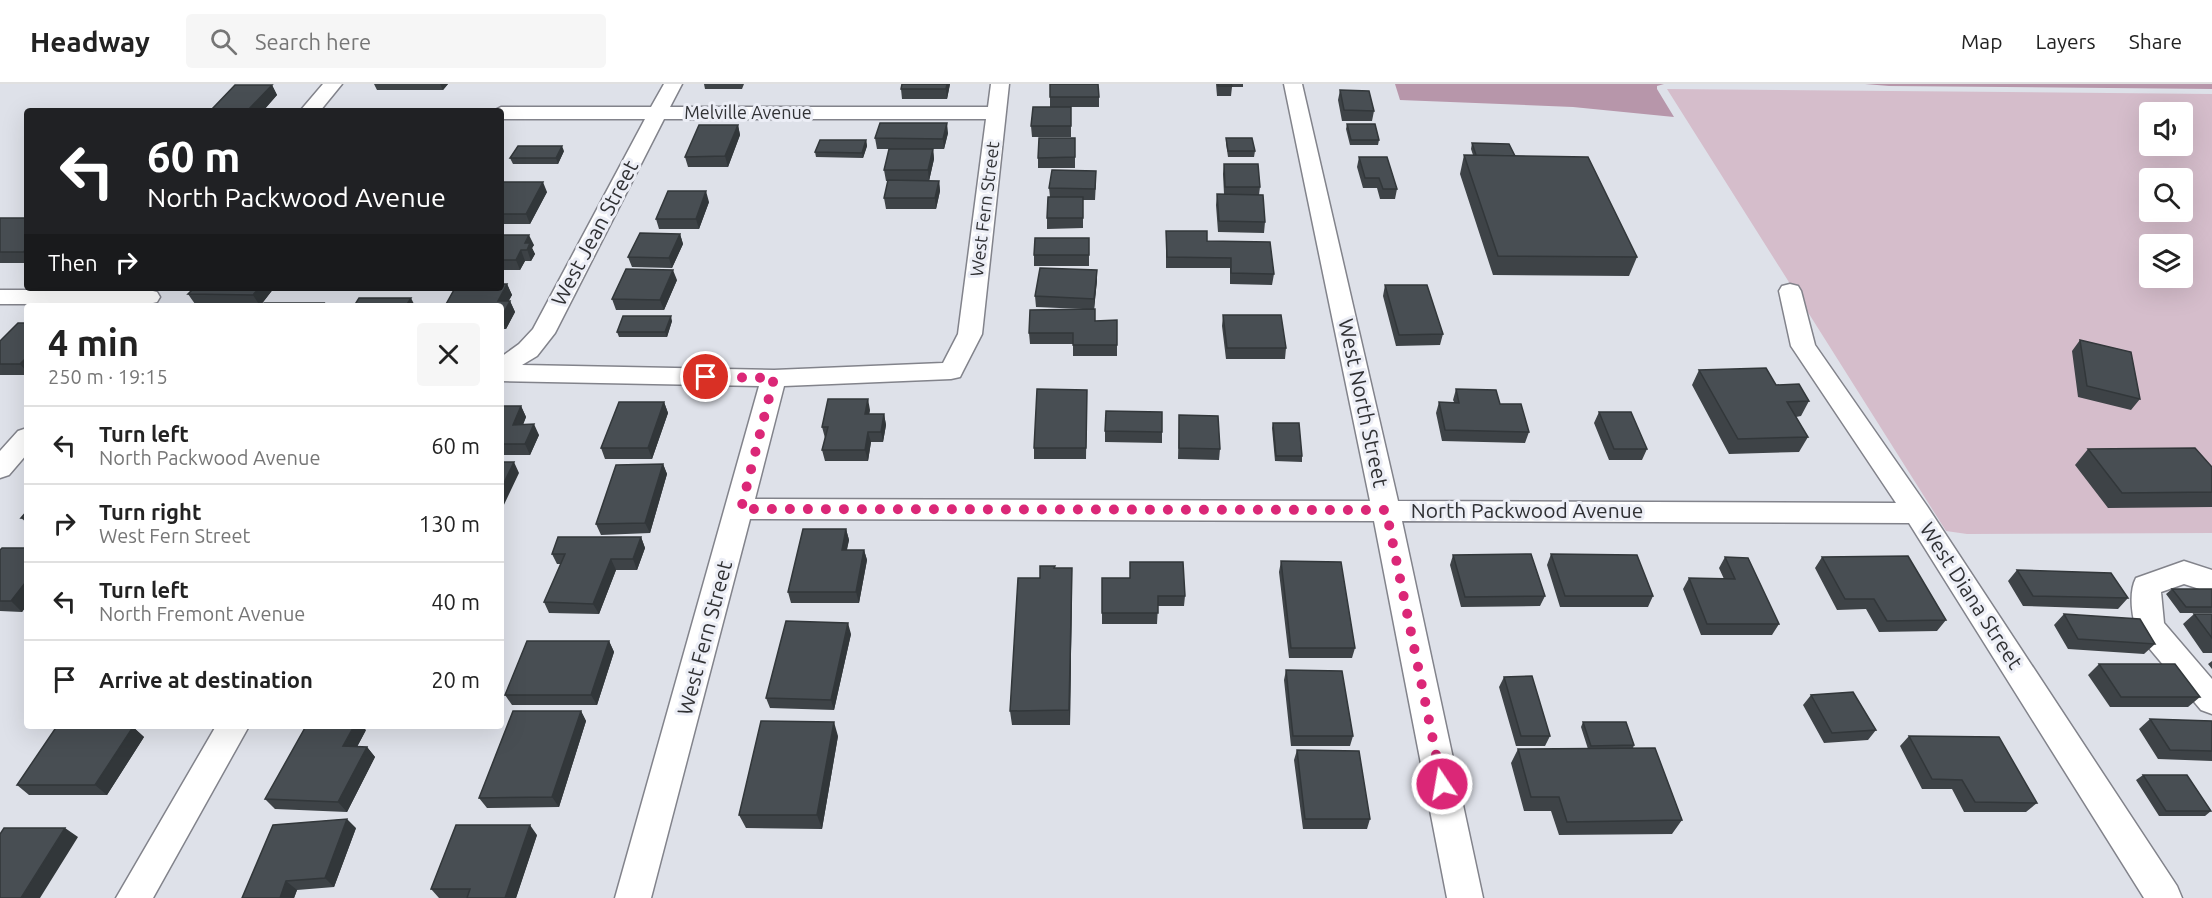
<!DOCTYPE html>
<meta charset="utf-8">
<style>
body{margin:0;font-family:Ubuntu,sans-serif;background:#f6f6f6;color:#222;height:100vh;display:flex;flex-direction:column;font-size:22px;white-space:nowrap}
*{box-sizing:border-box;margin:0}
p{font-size:20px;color:#767676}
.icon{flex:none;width:33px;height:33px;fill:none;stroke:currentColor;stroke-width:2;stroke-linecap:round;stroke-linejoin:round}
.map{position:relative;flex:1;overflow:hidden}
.details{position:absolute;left:24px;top:219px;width:480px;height:426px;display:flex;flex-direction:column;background:#fff;border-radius:6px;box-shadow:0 6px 24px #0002}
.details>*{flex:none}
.top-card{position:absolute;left:24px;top:24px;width:480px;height:183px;border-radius:6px;box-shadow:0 6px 24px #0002;background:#202124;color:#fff;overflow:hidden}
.tools{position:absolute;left:2139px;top:18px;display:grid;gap:12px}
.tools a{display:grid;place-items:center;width:54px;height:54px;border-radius:6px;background:#fff;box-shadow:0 6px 24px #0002;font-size:30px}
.pin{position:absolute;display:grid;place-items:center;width:51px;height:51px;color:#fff;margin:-26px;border:3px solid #fff;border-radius:50%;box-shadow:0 2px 6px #0007}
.me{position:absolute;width:66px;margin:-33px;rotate:348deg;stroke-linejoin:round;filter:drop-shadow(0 0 4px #0008)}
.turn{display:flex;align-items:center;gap:21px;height:126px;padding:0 24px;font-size:27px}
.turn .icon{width:78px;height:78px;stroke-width:2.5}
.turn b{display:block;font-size:42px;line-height:51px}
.then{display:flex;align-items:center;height:57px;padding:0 24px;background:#0003;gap:12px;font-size:22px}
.round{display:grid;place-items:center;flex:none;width:63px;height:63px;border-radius:6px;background:#f6f6f6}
.headline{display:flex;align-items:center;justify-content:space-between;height:102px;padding:0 24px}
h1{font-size:36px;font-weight:700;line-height:45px}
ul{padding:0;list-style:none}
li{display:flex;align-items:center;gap:18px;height:78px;padding:0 24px;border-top:2px solid #e0e0e0}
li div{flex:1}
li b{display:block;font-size:22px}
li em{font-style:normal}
header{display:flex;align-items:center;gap:36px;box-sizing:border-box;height:84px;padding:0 30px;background:#fff;border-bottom:2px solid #e0e0e0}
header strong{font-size:28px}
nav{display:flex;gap:33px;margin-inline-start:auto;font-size:21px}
.search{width:420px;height:54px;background:#f6f6f6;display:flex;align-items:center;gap:15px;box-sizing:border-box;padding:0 21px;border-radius:6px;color:#767676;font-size:22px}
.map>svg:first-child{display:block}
.green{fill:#d5bdcb;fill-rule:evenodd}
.forest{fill:#b796aa}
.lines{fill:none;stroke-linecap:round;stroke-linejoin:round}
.street-casing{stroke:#82838b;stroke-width:3}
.street{fill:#fff;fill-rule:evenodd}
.wall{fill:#3e4347}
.shaded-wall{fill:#32373a}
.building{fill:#484e53;stroke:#32373a;stroke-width:1.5}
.route{stroke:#db2777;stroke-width:10;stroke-dasharray:0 18}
.labels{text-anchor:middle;stroke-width:6;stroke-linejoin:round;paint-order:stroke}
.far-street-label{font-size:18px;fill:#303134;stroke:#eceef6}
.street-label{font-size:21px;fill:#303134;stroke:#eceef6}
</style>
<header>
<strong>Headway</strong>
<div class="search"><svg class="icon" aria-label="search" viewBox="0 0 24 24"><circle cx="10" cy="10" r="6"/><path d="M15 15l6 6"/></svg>Search here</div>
<nav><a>Map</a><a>Layers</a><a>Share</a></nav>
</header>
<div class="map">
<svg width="2212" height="814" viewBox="0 0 2212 814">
<rect width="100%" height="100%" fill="#dee1e9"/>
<path class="green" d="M1667 5 2212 10V449L1967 450 1946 447ZM2150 28H2182V62H2150ZM2150 94H2182V128H2150ZM2150 160H2182V194H2150Z"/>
<path class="forest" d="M1395 0H1664L1657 2V5L1674 33 1573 23 1400 16Z
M1865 0H2212V5L1889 2Z"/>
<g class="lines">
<defs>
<path id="street" d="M323 0H342L320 27H300Z
M664 0H682L670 23H988L991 0H1009L982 250 963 287 960 293 951 295 784 302 755 415 1370 417 1284 0H1302L1398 417 1896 419 1791 262 1779 207 1782 202 1790 200 1798 202 1801 207 1815 261 1927 422 2177 802 2182 814H2144L1909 439 1402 437 1483 814H1447L1374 437 750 435 651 814H615L759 302 501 297V273L519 260 533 245 645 35H501V27H493L501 23H651ZM664 35H986L958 250 943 279 774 286 522 281 537 272 555 249Z
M0 206H149L157 208 160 213 157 218 149 220H0Z
M27 344V370L9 391 0 394V367L18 347Z
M2184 477 2212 486V509L2184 500 2161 508 2164 539 2212 595V630L2201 626 2139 552C2132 537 2128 509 2136 494Z
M216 642H249L153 814H116Z"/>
</defs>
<use href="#street" class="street-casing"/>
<use href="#street" class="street"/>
</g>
<path class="wall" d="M374 0H448L443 6H377Z
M704 0H744L742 5H705Z
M950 0 947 15H902L901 5Z
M1050 0 1099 13V23H1066H1071V53H1032L1031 42 1050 23Z
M1216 0H1243V3H1232L1231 12H1217Z
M272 1 277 11 263 27H213L212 25Z
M1340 6 1374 27 1372 37H1342L1338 16Z
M1347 40 1379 56 1378 61H1350L1346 45Z
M738 41 740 51 728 83H688L685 73Z
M948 49 944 65H877L875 54Z
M1075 54V84H1038V74Z
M1226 54 1255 67 1254 73H1228L1226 59Z
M866 56 867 62 863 74 816 73 815 68Z
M1472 59 1515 72 1637 173 1629 192 1493 191 1460 90 1464 71H1473L1471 65Z
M933 65 934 75 929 97H939L940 107 936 125H886L884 114 888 97H886L884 86Z
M564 67 558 80H513L510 74Z
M1359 73 1397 105 1395 115H1380L1377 104H1363L1357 83Z
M1224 80 1260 103 1259 111 1265 138 1264 149 1218 148 1216 121 1217 110H1224L1223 90Z
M1096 97 1095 116H1083V144L1047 145V134L1050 113 1049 104Z
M501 101 547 108 530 140H501Z
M709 118 699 145H659L656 135Z
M0 134H27V181L25 179H0Z
M1166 147 1207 157 1274 190 1272 201 1230 200V184H1166Z
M680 150 683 160 672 184 632 183 628 173Z
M501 151 534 161 532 164 535 170 531 177H525L520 186H501Z
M1089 154V182H1034V171Z
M1097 186V196L1094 225 1095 237 1117 236V272H1073V260H1030L1029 249 1083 225 1036 223 1035 212Z
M677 196 664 226H616L612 215Z
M507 200 512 211 508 217H510L515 228 506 245H501V222Z
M1385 201 1443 250 1440 261 1396 262 1383 212Z
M194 204H274L260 222 195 220 188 210Z
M1223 231 1286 264 1285 275H1226L1222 242Z
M672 237 667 253H619L617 248Z
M27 239V291H0V257Z
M2080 256 2140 315 2131 326 2078 313 2072 267Z
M1699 286 1776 301 1809 317 1801 332 1796 333 1808 353 1799 368 1729 370 1692 301Z
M1456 305 1500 320 1529 348 1525 359 1442 357 1436 329 1439 318H1454L1453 316Z
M1087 306 1086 375H1034V364Z
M664 318 668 329 652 375H605L601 364Z
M501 322H521L526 333 523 341 539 351 530 371H501Z
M870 326 869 330H884L886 341 883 358H871L868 377H825L822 366 825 354 822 343Z
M1599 328 1647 365 1642 376H1609L1594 339Z
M1179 331 1220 365 1219 376 1178 375Z
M1273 339 1302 372V378L1275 377 1272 344Z
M1105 347 1162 348V359L1105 358Z
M2088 365 2212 383V423L2108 424 2075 381Z
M663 380 667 390 650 449 601 451 596 440Z
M27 427V439L21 434Z
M846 445 849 456 847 466H864L867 476 859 519H791L788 508Z
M641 453 645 464 637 486H616L599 530 549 529 544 518 561 480H557L552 470Z
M27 464V521L22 528 0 527V466Z
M1551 470 1653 512 1648 523H1560L1547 481Z
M1453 471 1545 512 1540 522 1461 523 1450 481Z
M1725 473 1779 540 1772 551H1701L1683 505 1689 494 1724 495 1719 484Z
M1822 473 1946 536 1937 547 1879 548 1866 525 1837 526 1815 484Z
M1281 477 1355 564 1352 574H1289L1279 488Z
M1055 484 1072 499 1070 641H1012L1010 627 1040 494Z
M2017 486 2128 514 2118 525 2023 522 2008 497Z
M1102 494 1185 512 1184 522H1158L1157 540H1102Z
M2172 505H2212V529H2180L2166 510Z
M2064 530 2155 560 2144 570 2068 565 2054 541Z
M2194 530H2212V569H2203L2183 540Z
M851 550 834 626 770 624 766 614Z
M609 557 614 568 597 621H512L505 611Z
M2212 577V585L2208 580Z
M2099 580 2200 613 2188 623H2110L2088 591Z
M1286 586 1353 652 1350 662H1291L1284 596Z
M1504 593 1550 652 1545 662H1516L1499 603Z
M1811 611 1876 646 1868 656 1824 659 1803 621Z
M581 627 586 637 559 723 487 724 479 714Z
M2150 635 2212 637V677L2158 675 2139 645Z
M1583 638 1634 661 1633 664 1682 736 1672 750 1559 751 1551 727H1524L1511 679 1518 665H1588L1581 643Z
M133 643 144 653 107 711H29L17 701Z
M366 646 357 663H367L375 673 347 728 275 725 265 715Z
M838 652 822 745 746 744 739 731Z
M1909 652 2037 719 2026 728H1964L1952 705H1922L1900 662Z
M1297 666 1370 735 1367 745H1303L1294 676Z
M2143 691 2211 727 2205 732H2159L2136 696Z
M356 744 334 803 297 806 294 814H242Z
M537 751 516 814H439L431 805Z"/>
<path class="shaded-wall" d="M440 0H448L443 6Z
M947 0H950L947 15 946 5Z
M272 1 277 11 263 27H251L249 25Z
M947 39 948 49 944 65 943 55Z
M738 41 740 51 728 83 725 72Z
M866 56 867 62 863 74 862 69Z
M562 62 564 67 558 80 556 74Z
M933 65 934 75 929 97 928 86Z
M939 97 940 107 936 125 935 114Z
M543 98 547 108 530 140 526 130Z
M706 107 709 118 699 145 696 135Z
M680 150 683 160 672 184 669 174Z
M529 151 534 161 532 164 535 170 531 177 525 159Z
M27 165V173L23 168Z
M521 166 525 177 520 186 516 176Z
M673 186 677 196 664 226 660 216Z
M1097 186V196L1094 226V215Z
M507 200 512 211 503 228 498 217Z
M259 204H274L260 222 253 211Z
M411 214 415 222H406Z
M510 217 515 228 506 245 501 234Z
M671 232 672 237 667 253 665 248Z
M27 273V288L20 280Z
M868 315 870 326 867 341 865 330Z
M664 318 668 329 652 375 648 364Z
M521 322 526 333 518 352 513 341Z
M884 330 886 341 883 358 881 348Z
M534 340 539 351 530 371 525 360Z
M868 348 871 358 868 377 865 366Z
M514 378 519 389 502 425 501 423V405Z
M663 380 667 390 650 449 645 439Z
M846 445 849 456 844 476 842 466Z
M641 453 645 464 637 486 633 475Z
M864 466 867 476 859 519 856 508Z
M611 475 616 486 599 530 593 520Z
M1072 484V499L1070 641 1069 626Z
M25 499 27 501V521L22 528 11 517Z
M848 539 851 550 834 626 831 616Z
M609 557 614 568 597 621 591 611Z
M581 627 586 637 559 723 552 713Z
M834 638 838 652 822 745 817 731Z
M354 642H362L366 646 352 672 343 662Z
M133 643 144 653 107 711 95 701Z
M367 663 375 673 347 728 338 718Z
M347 735 356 744 334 803 325 794Z
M530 741 537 751 516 814H505Z
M65 744 78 753 40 814H21Z
M286 797 297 806 294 814H280Z"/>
<path class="building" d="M902 0H947L946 5H901Z
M1050 0H1098L1099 13H1050Z
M1218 0H1231L1232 2H1218Z
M235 1H272L249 25H212Z
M1340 6 1369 7 1374 27 1344 26Z
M1033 23H1071V42H1031Z
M880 39H947L943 55 875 54Z
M1347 40H1375L1379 56H1351Z
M699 41H738L725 72 685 73Z
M1039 54H1075V73L1038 74Z
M1226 54H1252L1255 67H1228Z
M820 56H866L862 69 815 68Z
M1472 59 1509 60 1515 72 1476 71Z
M518 62H562L556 74H510Z
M889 65H933L928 86H884Z
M1464 71 1588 73 1637 173 1498 172Z
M1359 73H1387L1397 105H1383L1379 94H1365Z
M1224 80H1258L1260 103H1225Z
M1052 86 1096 87 1095 105 1049 104Z
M888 96 939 97 935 114H884Z
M503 98H543L526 130H501V101Z
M668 107H706L696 135H656Z
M1217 110 1263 111 1265 138 1219 137Z
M1048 113H1083V134H1047Z
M0 134H27V165L23 168H0Z
M1166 147H1207V157L1270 158 1274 190 1231 189V174L1167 173Z
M640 149 680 150 669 174 628 173Z
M501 151H529L525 159H530L527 166H521L516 176H501Z
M1035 154H1089V171H1034Z
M1040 184 1097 186 1094 215 1035 212Z
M626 185 673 186 660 216 612 215Z
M501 200H507L498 217H510L501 234V222H445L455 204H501Z
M1385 201H1427L1443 250 1399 251Z
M194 204H259L253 211 188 210Z
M359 214H411L406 222H354Z
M264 219H324L322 222H261Z
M194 220H234L233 222H193Z
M1095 225V237L1117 236V261H1073V249H1029L1030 226Z
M1223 231H1281L1286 264H1227Z
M623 232H671L665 248H617Z
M18 239H27V273L20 280H0V257Z
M2080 256 2131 268 2140 315 2087 302Z
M1766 284 1776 301 1799 300 1809 317 1787 318 1808 353 1738 355 1699 286Z
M1037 305 1087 306 1086 364H1034Z
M1456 305 1496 306 1500 320H1521L1529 348 1445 346 1439 318 1459 319Z
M828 315H868L865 330H884L881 348H868L865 366H822L828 343H822Z
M619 318H664L648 364H601Z
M501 322H521L513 341 534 340 525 360H501Z
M1106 327 1162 328V348L1105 347Z
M1599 328H1631L1647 365H1614Z
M1179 331 1218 332 1220 365 1179 364Z
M1273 339H1299L1302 372H1276Z
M2195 364 2212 383V408L2122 409 2088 365Z
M501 378H514L501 405Z
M663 380 645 439 596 440 616 381Z
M27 427V434H21Z
M803 445H846L842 466H864L856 508H788Z
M558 453H641L633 475H611L593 520 544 518 565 470H552Z
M2 464H27V499H25L11 517H0V466Z
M1531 470 1545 512 1465 513 1453 471Z
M1551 470 1637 471 1653 512H1565Z
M1908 472 1946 536 1887 537 1874 515H1845L1822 473Z
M1725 473 1748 474 1779 540H1707L1689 494 1735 495Z
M1281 477 1341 478 1355 564H1291Z
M1130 478H1183L1185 512H1158V529H1102V494H1130Z
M1040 482H1055L1054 484H1072L1069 626 1010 627 1018 494H1040Z
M2017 486 2111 489 2128 514 2033 512Z
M2172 505H2212V523H2186Z
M2064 530 2140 535 2155 560 2078 555Z
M2194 530H2212V554Z
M786 537 848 539 831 616 766 614Z
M527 557H609L591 611H505Z
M2099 580H2175L2200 613H2121Z
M1286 586 1342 587 1353 652H1293Z
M1532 592 1550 652H1521L1504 593Z
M1853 608 1876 646 1832 649 1811 611Z
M513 627H581L552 713 479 714Z
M2150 635 2212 637V667L2170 666Z
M761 637 834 638 817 731H739Z
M1583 638H1626L1634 661 1591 662Z
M57 642 133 643 95 701H17Z
M306 642H354L343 662 367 663 338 718 265 715Z
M1909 652 1999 653 2037 719 1975 718 1962 696 1932 695Z
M1655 664 1682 736 1567 738 1559 713H1531L1518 665Z
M1297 666 1359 667 1370 735H1305Z
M2143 691H2187L2211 727H2166Z
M347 735 325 794 286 797 280 814H242L273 741Z
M456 741H530L505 814H467L470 805H431Z
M4 744H65L21 814H0V750Z"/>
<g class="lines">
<path class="route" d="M706 293 774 294 741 425 1386 426 1442 700"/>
</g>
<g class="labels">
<g class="far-street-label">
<text x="748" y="35">Melville Avenue</text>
<text transform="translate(985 125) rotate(-83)" y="6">West Fern Street</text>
</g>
<g class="street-label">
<text transform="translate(595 149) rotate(-62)" y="7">West Jean Street</text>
<text transform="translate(1363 319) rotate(78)" y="7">West North Street</text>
<text x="1527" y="434">North Packwood Avenue</text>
<text transform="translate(1971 512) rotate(57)" y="7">West Diana Street</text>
<text transform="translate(705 554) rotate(-75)" y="7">West Fern Street</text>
</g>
</g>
</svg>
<div class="tools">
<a><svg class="icon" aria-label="sound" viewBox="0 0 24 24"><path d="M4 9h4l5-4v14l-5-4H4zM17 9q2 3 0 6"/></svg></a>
<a><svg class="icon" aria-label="search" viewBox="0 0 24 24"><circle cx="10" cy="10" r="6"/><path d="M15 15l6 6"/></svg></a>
<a><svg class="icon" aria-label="layers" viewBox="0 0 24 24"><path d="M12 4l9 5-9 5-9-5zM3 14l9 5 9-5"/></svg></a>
</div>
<div class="pin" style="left:706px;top:293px;background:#d93025"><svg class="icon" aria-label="arrive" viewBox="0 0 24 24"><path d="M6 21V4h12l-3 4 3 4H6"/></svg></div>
<svg class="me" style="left:1442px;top:700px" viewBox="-20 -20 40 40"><circle r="17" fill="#db2777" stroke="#fff" stroke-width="3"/><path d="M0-11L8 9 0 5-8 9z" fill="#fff"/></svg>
<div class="top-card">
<div class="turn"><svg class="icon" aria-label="left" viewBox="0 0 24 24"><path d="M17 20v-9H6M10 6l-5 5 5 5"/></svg><div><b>60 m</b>North Packwood Avenue</div></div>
<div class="then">Then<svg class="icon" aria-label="right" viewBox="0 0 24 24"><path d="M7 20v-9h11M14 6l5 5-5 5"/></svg></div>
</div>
<section class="details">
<div class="headline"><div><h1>4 min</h1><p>250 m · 19:15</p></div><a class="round"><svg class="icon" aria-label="close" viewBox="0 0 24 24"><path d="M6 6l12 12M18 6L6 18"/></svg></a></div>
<ul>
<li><svg class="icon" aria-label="left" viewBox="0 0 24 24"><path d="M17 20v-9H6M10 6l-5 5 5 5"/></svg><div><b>Turn left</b><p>North Packwood Avenue</p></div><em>60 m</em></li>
<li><svg class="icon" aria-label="right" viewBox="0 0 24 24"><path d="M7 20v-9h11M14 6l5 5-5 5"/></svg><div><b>Turn right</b><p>West Fern Street</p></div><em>130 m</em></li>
<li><svg class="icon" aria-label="left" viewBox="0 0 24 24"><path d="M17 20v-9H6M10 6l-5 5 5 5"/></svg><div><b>Turn left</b><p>North Fremont Avenue</p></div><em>40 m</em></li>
<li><svg class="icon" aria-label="arrive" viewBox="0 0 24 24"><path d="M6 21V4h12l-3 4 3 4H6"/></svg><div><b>Arrive at destination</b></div><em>20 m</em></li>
</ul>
</section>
</div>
